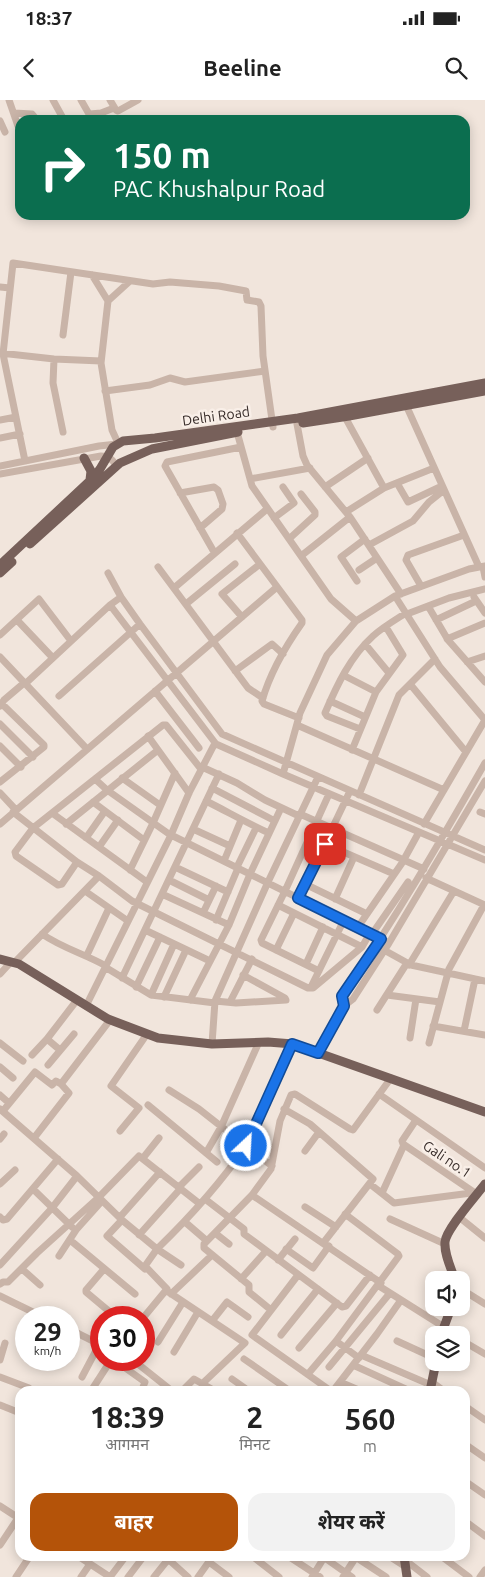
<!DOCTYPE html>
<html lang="hi">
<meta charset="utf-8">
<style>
body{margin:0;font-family:Ubuntu,"Noto Sans Devanagari",sans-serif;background:#f2f2f2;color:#222;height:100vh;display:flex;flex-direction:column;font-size:19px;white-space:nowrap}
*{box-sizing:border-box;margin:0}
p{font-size:16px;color:#767676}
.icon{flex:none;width:28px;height:28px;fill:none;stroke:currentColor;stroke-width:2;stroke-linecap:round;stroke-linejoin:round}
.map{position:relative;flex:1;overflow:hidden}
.panel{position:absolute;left:15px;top:1286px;width:455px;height:175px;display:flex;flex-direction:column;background:#fff;border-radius:15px;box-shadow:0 2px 12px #0003}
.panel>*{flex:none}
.banner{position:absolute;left:15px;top:15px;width:455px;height:105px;border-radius:15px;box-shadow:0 2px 12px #0003;background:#0b6e4f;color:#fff;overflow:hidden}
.controls{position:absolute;left:425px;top:1171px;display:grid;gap:10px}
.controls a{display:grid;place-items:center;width:45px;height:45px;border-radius:10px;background:#fff;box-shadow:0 2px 12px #0003;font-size:25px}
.speed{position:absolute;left:15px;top:1206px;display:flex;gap:10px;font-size:25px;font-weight:700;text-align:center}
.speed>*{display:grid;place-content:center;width:65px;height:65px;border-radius:50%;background:#fff;box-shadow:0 2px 12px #0003;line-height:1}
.speed small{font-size:12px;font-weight:400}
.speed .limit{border:8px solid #d22;background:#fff;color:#111}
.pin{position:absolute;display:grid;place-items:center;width:42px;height:42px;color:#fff;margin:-21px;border-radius:10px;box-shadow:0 2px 8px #0006}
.me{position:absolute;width:55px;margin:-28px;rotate:25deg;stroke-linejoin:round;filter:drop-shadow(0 0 4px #0008)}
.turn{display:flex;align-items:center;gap:18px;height:105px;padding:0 15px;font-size:22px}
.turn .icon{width:65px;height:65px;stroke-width:2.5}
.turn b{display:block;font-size:35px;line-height:42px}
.eta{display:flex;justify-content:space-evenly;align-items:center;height:85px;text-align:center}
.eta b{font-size:30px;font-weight:700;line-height:35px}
.button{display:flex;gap:10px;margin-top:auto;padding:10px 15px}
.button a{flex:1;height:58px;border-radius:15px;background:#b45309;color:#fff;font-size:20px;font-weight:700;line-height:58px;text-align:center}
.button a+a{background:#f2f2f2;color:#222}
.status{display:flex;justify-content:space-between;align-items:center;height:35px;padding:0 25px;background:#fff;direction:ltr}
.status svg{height:14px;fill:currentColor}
header{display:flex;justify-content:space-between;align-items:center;height:65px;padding:0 15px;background:#fff;font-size:22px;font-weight:700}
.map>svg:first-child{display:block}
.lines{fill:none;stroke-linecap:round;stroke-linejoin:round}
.minor{stroke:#c9b4a8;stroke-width:7}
.major{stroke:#77605a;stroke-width:9}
.route-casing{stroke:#114b97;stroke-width:12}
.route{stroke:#1a73e8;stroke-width:9}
.labels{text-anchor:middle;stroke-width:5;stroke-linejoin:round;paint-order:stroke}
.street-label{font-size:14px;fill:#362b28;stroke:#f9efe8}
</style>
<div class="status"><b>18:37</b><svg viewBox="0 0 49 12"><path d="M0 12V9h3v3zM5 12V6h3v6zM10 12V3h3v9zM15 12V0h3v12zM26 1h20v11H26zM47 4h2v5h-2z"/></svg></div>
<header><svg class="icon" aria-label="back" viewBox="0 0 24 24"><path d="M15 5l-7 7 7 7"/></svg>Beeline<svg class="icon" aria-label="search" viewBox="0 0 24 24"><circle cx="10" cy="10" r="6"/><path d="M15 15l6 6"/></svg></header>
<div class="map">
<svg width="485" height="1477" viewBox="0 0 485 1477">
<rect width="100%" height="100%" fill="#f1e5dc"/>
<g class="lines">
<path class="minor" d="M9 0 18 26
M53 0 64 20
M81 0 89 14
M110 0 116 10 118 11 138 0
M14 13 32 14 37 20
M91 20 90 17V14L101 13 114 8
M0 21 5 32
M92 175 108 201
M0 187 10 188
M63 235 71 172
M0 253 54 259 101 261
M54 259 53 283 63 332
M105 291 150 285 170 278 185 282 265 271
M406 305 479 467
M345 317 384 388
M0 320 16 317
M297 324 303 356 307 365 350 417 401 494
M237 332 252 386 331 499 356 521
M0 338 20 334
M118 343 112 330 101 263 108 201 130 181
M25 361 3 254 13 163 153 184 170 182 219 186 246 191 247 200 259 202 261 206 263 256 273 327
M0 366 99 346 117 344
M0 374 101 356C108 356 113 359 116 366
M250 379 310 368
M397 383 408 402 442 386
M325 387 368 358
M180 393 214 387 218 390 223 404 222 409 200 428
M346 412 384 388 434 368
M274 418 294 403 283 387
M237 433 302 520V523C285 547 270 573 262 601L264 604 299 618
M289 439 315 415V412L301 394
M369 445 413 421 429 402 444 390
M214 452 165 366 167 362 241 347
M301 456 350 417
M158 467 248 588 263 598
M483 467 485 477
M359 470 377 458
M108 473 121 497 140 524 222 634 485 750
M357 481 341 457 365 439
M421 486 406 460 408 455 464 435
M174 488 267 409
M395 496 440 567 485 620
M474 497 485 513
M186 504 235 464
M110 505 216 644 283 674 485 760
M428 506 448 540 485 582
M407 514 449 498 485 489
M242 517 222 494 260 464
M17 520 53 558
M436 520 476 501
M0 535 39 499 71 541
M447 539 485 523
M365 544 389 573
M0 557 87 649
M467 562 485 556
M235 571 272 544 283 554
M343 575 376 592
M25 584 110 505 121 497
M410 584 466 652
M155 591 199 648
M59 596 140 524
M330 601 365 617
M0 606 4 600 24 583
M0 624 33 657
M297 625 444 690
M360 629 327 616 325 613C337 585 350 557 373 536 383 527 395 520 406 513
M148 636 189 693
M0 646 21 667
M352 650 376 592 403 555 386 527
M202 667 237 683 265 700 299 716
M283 674 300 613 327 555 356 521 395 496 469 469 485 466
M122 678 160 705
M95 679 107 690 169 734 389 843
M0 682 44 647V645L1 603
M212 688 275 721
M0 693 16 710
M359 695 399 595 435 559
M206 701C228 712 247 723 269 733
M93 702 144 740
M13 712 77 762 99 776 132 801 308 888H313L362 847 370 833
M480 712 485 714
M52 713 147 782
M300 714 424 769
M0 724 277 487
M66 724 158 650
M424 724 485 620
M193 729 230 746
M86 738 105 711
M325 744 394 774
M99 747 118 720
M224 761 241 720
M77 762 62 784 58 785 16 756 15 752 33 728 163 625H166L201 669
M175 767 228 792
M237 767 256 728
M130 770 153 723 175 673
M426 778 485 805
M169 780 209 800
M305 784 367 814
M85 791 128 821
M162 794 229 825
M299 798 350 691
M335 799 354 757
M278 805 362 847
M203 813 216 786
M216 820 238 768
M358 827 402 763 419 732
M145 830 210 861
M42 834C62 848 85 854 106 866
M372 834 408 782
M276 850 294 813
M384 850 411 865 485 881
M87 855 109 808
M14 863 99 776
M306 864 323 827
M409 865 454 791
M105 867 151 895 215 903
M319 871 262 843 261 840 285 791 329 694
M0 874 11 862
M122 878 219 674
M136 887 160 837
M311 887 344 820
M151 895 174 844
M387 895 440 902
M164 897 186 850
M190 900 229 825 250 774 281 708
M215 901 236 903 286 900 285 898 243 875
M230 902 252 859
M86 906 171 735 189 693 215 643
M344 906 342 896C394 821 440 742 485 663
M377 910 407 863
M433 926 485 935
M464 931 475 879
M410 938 416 899
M47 939 60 950
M0 943 23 961
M429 943 449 869 484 805
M212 944 215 901 268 782 318 677
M318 953 344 906 353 899 389 843 485 681
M32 955 47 939 77 900
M48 965 74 934
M0 967 13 978
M61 984 110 920
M169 990 199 1009 246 1046C220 1084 190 1117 157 1149L181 1165
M379 994 485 1068
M0 995 9 1003
M148 1005 217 1062
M0 1009 77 1076 122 1120 157 1149 145 1166 167 1189 143 1218
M284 1009 310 1024 373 1079 324 1142
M3 1011 35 972 52 985 56 981 61 984 69 993 34 1038
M416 1020 402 1041 403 1044 475 1093
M120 1031 139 1008 111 986 147 934
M0 1039 4 1034
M305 1051 319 1032
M206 1053 221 1027 259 942
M143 1058 159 1038
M272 1066 246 1046 293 944
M0 1084 15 1070
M370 1084 394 1103 479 1092
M179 1087 199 1067
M33 1089 72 1127
M382 1093 404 1045
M252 1095 381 1183
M205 1099 244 1129V1134L342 1207 346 1206 370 1175
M305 1107 336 1127
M0 1117 3 1120 7 1119 58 1059
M120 1117 160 1072
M459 1117 485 1138
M390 1119 445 1144
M122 1120 107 1136 145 1169
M185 1122 207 1141
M215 1133 229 1144
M139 1135 181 1088
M70 1140 135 1194
M286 1149 313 1168 329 1146
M59 1156 76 1130 102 1101
M278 1160 295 1139
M0 1165 52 1108 77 1076
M22 1169 40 1185
M104 1169 86 1190V1192L117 1218
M298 1175 252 1235 331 1291
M241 1179 266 1151
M0 1184 3 1182H8L37 1153 99 1097 139 1056 200 1104
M379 1186 444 1227
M461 1189 485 1204
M167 1191 245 1243 203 1283
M171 1194 212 1155
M0 1196 45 1218
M271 1210 249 1192V1185L204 1148V1144L252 1095 271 1069 280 1021 291 995 295 994 350 1029 353 1030 391 978
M212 1221 227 1202 248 1217
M69 1229 97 1243 101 1240
M443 1229 453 1235
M144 1232 148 1235
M281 1235 318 1189
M461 1240 485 1254
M336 1241 359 1258
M397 1241 434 1258
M158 1242 183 1202
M299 1248 337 1203
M174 1252 198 1212
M361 1255 431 1285
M244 1259 290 1291
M0 1260 5 1243
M114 1260 145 1282 143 1287 148 1291
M133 1260 172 1291
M353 1265 410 1291
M329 1267 390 1193
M308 1274 336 1241 399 1156 398 1154 345 1114
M0 1277 29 1288V1291
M82 1277 101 1241
M232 1279 249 1291
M340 1282 361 1291
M432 1282 444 1291
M91 1291 111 1260
M182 1291 194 1279 215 1291
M333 1291 377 1234 401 1200
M0 1305 20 1313
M465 1306 485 1320
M465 1344 485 1358
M465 1381 485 1395
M19 1401 20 1402
M0 1406 20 1419
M465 1421 485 1436
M0 1445 18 1418
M78 1456 110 1477
M252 1456 279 1477
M288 1456 320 1477
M322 1456 352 1477
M354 1456 386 1477
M389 1456 406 1467
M441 1456 469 1477
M168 1459 188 1477
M405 1460 427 1477
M209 1462 229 1477
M16 1477 30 1456
M81 1477 90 1464
M110 1477 126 1456
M128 1477 144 1456
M154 1477 170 1457
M198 1477 213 1456
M312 1477 325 1456
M343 1477 356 1457
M480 1477 485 1470"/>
<path class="major" d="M303 323 349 316 485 291
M84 358 91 371 90 380
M30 444 120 363 152 349 238 332
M0 465 94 377 100 369 113 347 123 341 155 338 298 318 485 283
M0 473 12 462
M0 859 19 864 108 919 158 938 212 944 268 942 293 944 485 1012
M455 1180C451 1168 444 1154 445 1142 446 1129 476 1096 485 1084
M441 1235 451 1208
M430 1291 436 1262
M404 1456 407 1477"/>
</g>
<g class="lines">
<defs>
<path id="route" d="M246 1046 292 944 318 953 344 906 342 896 381 839 298 798 325 744"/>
</defs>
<use href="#route" class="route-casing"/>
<use href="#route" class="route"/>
</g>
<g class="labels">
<g class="street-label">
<text transform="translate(216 316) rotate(-8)" y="5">Delhi Road</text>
<text transform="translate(447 1059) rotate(34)" y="5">Gali no.1</text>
</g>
</g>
</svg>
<div class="controls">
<a><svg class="icon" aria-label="sound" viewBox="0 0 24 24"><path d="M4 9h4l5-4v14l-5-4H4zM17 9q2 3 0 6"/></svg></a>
<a><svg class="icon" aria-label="layers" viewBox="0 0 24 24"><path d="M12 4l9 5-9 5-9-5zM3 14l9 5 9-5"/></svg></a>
</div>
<div class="speed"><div>29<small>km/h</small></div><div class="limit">30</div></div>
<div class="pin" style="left:325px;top:744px;background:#d93025"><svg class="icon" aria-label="arrive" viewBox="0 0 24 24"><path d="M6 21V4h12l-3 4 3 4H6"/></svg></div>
<svg class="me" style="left:246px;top:1046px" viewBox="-20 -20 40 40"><circle r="17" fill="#1a73e8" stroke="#fff" stroke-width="3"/><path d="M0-11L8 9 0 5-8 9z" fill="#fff"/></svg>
<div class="banner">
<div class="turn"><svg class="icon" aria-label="right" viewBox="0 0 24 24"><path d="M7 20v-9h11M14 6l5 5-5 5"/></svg><div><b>150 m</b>PAC Khushalpur Road</div></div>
</div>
<section class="panel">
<div class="eta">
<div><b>18:39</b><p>आगमन</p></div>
<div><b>2</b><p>मिनट</p></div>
<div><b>560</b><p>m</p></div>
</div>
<div class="button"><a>बाहर</a><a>शेयर करें</a></div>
</section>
</div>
